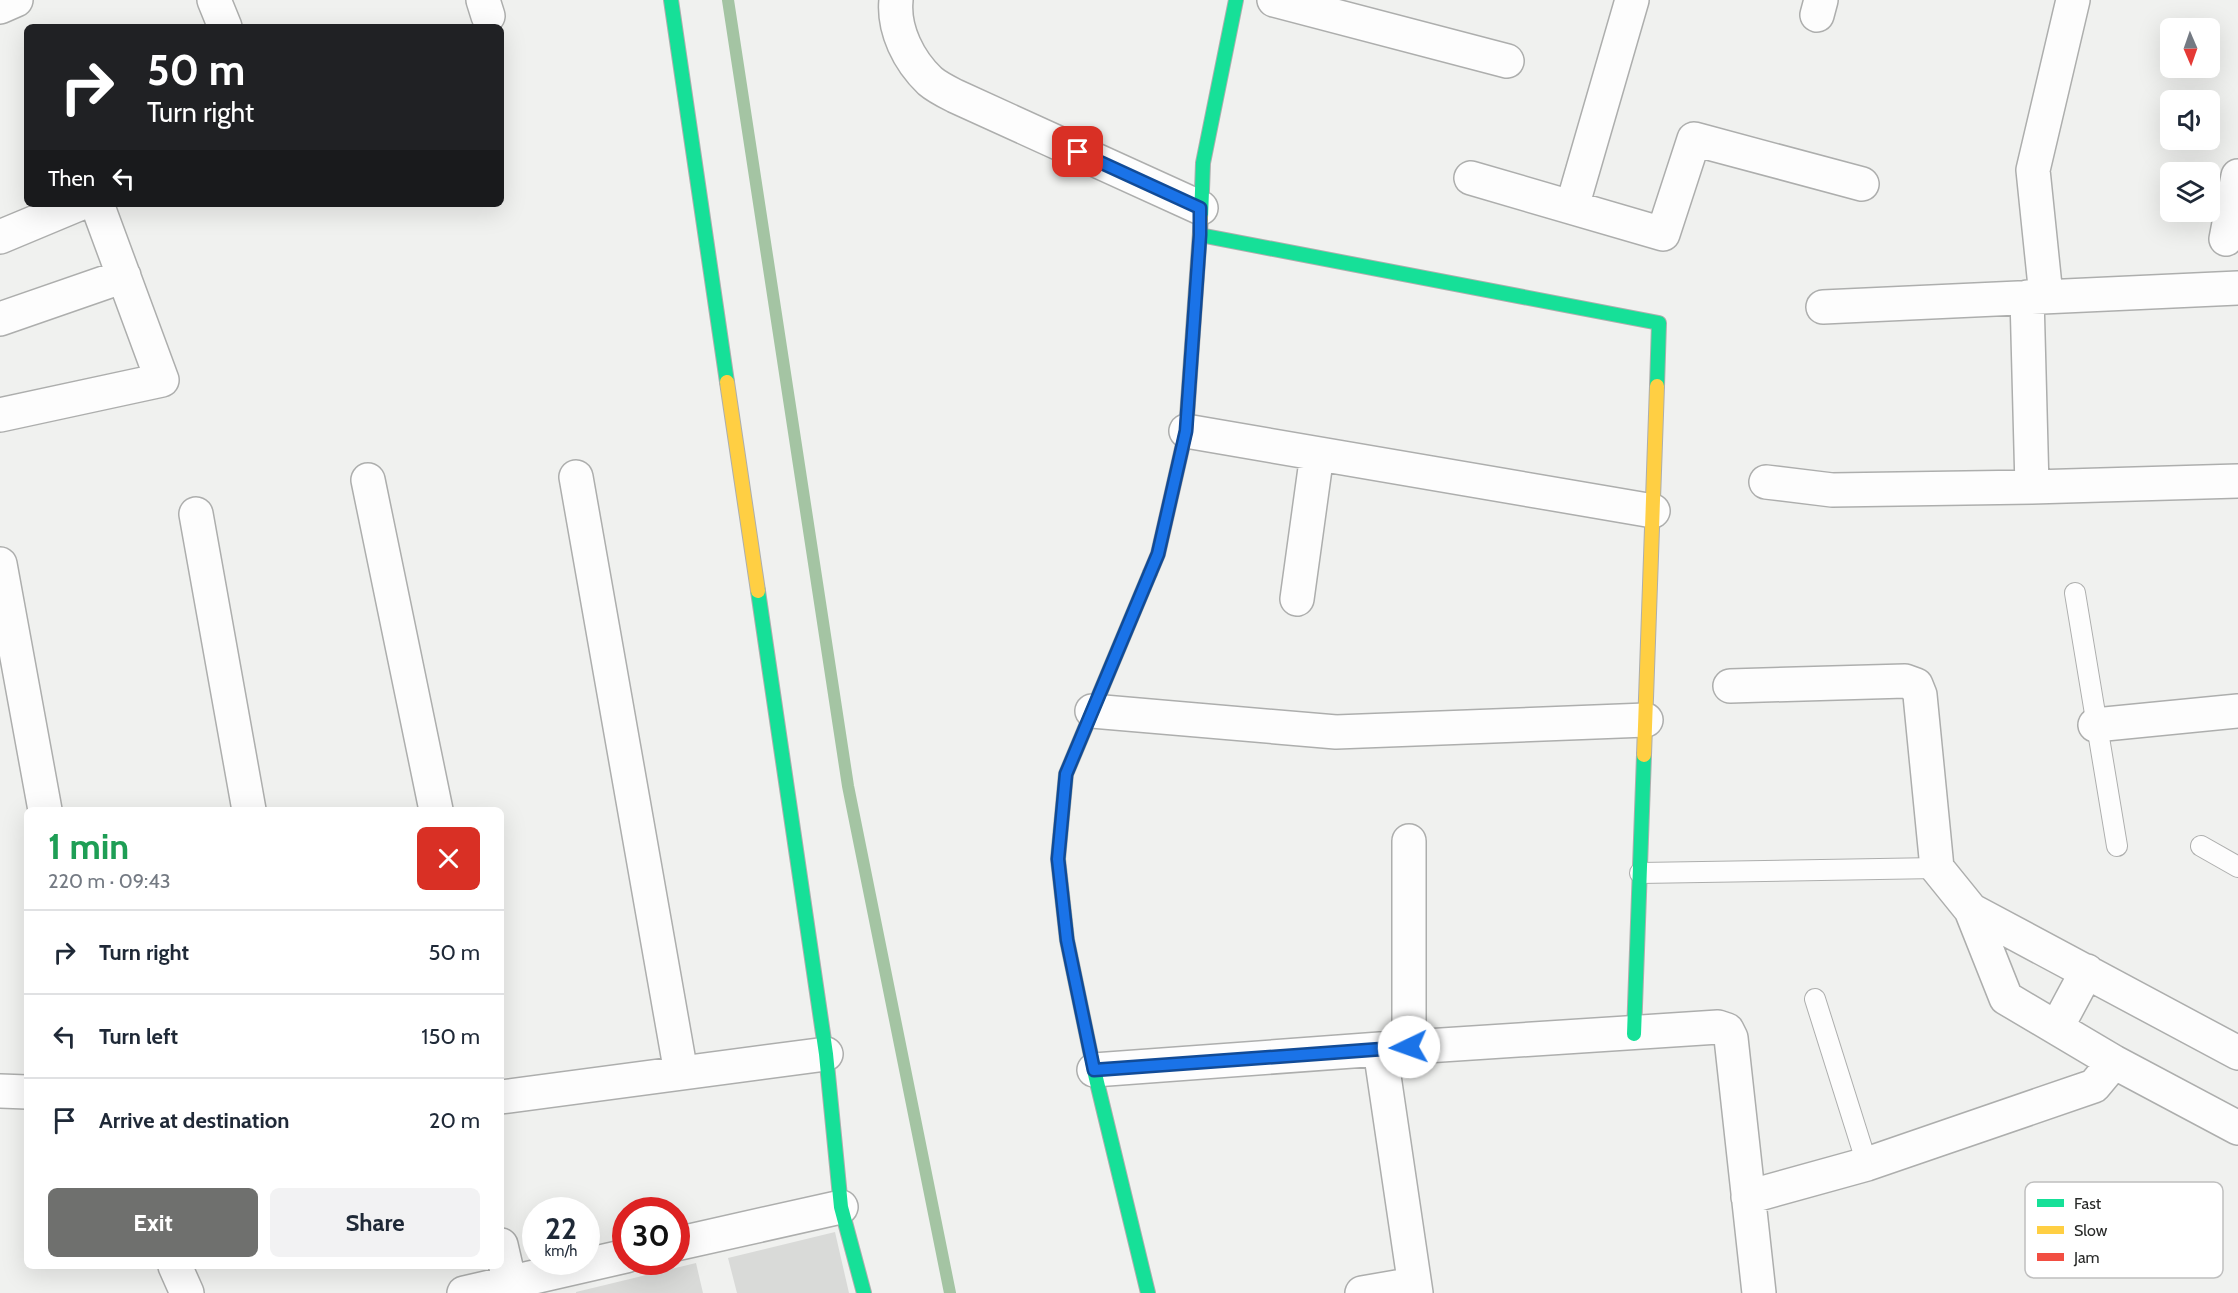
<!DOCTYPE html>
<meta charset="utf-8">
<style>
body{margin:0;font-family:Cabin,sans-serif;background:#f2f2f3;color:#1f2937;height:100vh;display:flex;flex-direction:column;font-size:22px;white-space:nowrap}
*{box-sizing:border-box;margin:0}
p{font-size:20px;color:#747a83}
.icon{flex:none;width:33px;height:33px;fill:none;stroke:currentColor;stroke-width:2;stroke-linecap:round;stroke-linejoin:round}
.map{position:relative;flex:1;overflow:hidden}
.panel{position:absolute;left:24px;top:807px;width:480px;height:462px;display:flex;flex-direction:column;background:#fff;border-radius:9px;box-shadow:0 6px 24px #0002}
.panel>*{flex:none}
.guide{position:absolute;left:24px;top:24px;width:480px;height:183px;border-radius:9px;box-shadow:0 6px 24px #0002;background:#202124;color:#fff;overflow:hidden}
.needle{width:39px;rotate:178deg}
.fabs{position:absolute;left:2160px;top:18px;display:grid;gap:12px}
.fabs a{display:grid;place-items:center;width:60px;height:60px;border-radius:9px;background:#fff;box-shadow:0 6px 24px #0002;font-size:30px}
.speed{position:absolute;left:522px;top:1197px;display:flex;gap:12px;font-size:30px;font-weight:700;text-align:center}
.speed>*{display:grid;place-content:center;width:78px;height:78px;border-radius:50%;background:#fff;box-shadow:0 6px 24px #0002;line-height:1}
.speed small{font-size:15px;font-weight:400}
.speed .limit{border:9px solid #d22;background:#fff;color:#111}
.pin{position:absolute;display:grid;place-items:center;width:51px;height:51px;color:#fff;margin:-26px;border-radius:12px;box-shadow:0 3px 9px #0006}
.me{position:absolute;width:66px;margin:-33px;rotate:267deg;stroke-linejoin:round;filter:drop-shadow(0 0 4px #0008)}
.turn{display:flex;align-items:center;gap:21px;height:126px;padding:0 24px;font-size:27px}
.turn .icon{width:78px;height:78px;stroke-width:2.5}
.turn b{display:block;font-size:42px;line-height:51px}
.then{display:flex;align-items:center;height:57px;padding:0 24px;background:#0003;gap:12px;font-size:22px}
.round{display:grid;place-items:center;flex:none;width:63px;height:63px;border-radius:9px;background:#f2f2f3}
.headline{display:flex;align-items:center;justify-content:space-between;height:102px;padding:0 24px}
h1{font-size:36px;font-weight:700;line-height:45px;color:#1e9e55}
.action{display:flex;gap:12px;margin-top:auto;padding:12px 24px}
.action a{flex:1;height:69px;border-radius:9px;background:#6f706e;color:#fff;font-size:24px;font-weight:700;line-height:69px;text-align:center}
.action a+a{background:#f2f2f3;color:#1f2937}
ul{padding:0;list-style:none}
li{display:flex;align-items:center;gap:18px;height:84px;padding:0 24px;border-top:2px solid #e0e1e3}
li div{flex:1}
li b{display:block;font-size:22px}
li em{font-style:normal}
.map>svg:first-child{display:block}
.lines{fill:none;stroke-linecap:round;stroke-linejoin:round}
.stream{stroke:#a4c4a3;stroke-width:12}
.building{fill:#d9dad8}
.lane-casing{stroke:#adaead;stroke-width:22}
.street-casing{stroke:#adaead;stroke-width:36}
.fast-casing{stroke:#adaead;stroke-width:16}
.slow-casing{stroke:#adaead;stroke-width:16}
.jam-casing{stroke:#adaead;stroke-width:16}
.lane{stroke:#fdfdfd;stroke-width:20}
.street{stroke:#fdfdfd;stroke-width:33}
.fast{stroke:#16e098;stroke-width:14}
.slow{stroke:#ffcf43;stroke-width:14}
.jam{stroke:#f24e42;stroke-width:14}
.route-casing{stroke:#114b97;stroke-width:15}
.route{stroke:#1a73e8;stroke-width:10}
.key{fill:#fff;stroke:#bfbfbf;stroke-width:1.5}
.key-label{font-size:16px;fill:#292a29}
</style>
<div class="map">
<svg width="2238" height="1293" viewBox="0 0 2238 1293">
<rect width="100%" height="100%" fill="#f0f1ef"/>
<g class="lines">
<path class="stream" d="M728 0 848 786 950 1293"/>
</g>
<path class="building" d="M835 1232 849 1293H737L728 1258Z
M696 1263 703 1293H576V1292Z"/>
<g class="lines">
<defs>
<path id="lane" d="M2075 593 2117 846
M2201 846 2238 867
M1640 873 1937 868
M1815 999 1867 1164"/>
<path id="street" d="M214 0 225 27
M483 0 488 16
M896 0C893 30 909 61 930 81 937 87 947 92 955 96L1201 208
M1274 0 1507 61
M0 7 16 0
M1817 15 1821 0
M1471 178 1663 234 1694 139 1862 184
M1572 207 1632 0
M0 237 79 204
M2226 239 2238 176
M2046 296 2033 170 2073 0
M2027 297 2032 487
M1823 307 2238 288
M0 319 124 276
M0 415 162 380 97 204
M1186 431 1653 511
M576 477 681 1073
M368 480 436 810
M1766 482 1832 490 2032 487 2238 481
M196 514 249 810
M0 564 45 810
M1297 599 1317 454
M1730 686 1905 681 1916 685 1920 695 1937 868 1971 910 2006 998 2114 1062 2238 1128
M1092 711 1336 732 1646 720
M2095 725 2238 711
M1971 910 2238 1053
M2057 1027 2087 971
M1409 1047V841
M1380 1049 1416 1293
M1094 1070 1380 1049 1718 1027 1727 1030 1731 1038 1759 1293
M0 1091 27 1092
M501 1097 826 1054
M1748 1197 1867 1164 2094 1086 2114 1062
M676 1244 841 1207
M501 1245 512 1293
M175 1266 187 1293
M464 1293 626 1256
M1362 1293 1414 1284"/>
<path id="fast" d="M671 0 727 382
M1201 218 1203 163 1236 0
M1200 235 1659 323 1657 386
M758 591 826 1054 841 1207 864 1293
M1634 1034 1644 755
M1148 1293 1094 1070 1067 940 1058 859 1066 774 1150 573"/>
<path id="slow" d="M727 382 758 591
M1187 417 1201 218
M1644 755 1657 386"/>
<path id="jam" d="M1150 573 1158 554 1186 431 1187 417"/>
</defs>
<use href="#lane" class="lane-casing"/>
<use href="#street" class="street-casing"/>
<use href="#fast" class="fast-casing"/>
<use href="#slow" class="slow-casing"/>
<use href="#jam" class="jam-casing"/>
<use href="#lane" class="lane"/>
<use href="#street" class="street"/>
<use href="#fast" class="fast"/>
<use href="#slow" class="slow"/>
<use href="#jam" class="jam"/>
</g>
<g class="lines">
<defs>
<path id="route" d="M1078 152 1200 208V235L1186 431 1158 554 1066 774 1058 859 1067 940 1094 1070 1409 1047"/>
</defs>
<use href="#route" class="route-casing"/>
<use href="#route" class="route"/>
</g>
<rect x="2025" y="1182" width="198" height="96" rx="9" class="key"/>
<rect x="2037" y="1199" width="27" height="8" fill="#16e098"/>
<rect x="2037" y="1226" width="27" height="8" fill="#ffcf43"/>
<rect x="2037" y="1253" width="27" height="8" fill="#f24e42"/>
<g class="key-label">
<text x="2074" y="1209">Fast</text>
<text x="2074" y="1236">Slow</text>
<text x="2074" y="1263">Jam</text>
</g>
</svg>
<div class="fabs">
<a><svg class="needle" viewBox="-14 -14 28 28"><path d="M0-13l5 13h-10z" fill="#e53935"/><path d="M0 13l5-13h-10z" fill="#747a83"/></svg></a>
<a><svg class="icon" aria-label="sound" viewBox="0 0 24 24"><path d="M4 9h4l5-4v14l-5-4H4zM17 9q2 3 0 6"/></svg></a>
<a><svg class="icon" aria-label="layers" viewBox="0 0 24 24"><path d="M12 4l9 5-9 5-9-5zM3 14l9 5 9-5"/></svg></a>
</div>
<div class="speed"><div>22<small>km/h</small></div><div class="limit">30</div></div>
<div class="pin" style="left:1078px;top:152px;background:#d93025"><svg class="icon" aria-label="arrive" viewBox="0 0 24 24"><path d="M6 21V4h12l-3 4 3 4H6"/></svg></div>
<svg class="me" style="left:1409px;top:1047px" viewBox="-20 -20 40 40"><circle r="19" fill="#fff"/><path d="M0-13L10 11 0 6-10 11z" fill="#1a73e8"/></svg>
<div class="guide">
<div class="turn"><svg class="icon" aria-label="right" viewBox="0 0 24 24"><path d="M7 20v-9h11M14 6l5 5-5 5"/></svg><div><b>50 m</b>Turn right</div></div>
<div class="then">Then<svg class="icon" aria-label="left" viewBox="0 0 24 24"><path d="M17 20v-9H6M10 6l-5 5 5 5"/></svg></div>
</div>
<section class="panel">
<div class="headline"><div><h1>1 min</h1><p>220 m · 09:43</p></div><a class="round" style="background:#d93025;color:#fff"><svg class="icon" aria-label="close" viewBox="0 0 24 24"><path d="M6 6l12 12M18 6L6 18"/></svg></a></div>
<ul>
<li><svg class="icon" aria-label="right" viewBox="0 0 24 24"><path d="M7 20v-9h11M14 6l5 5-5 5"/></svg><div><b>Turn right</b></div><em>50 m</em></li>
<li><svg class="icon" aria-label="left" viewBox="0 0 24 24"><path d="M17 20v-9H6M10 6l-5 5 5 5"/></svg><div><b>Turn left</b></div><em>150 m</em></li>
<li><svg class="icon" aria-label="arrive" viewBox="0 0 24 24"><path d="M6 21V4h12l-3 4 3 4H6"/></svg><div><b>Arrive at destination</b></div><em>20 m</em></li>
</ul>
<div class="action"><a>Exit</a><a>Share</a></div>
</section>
</div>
